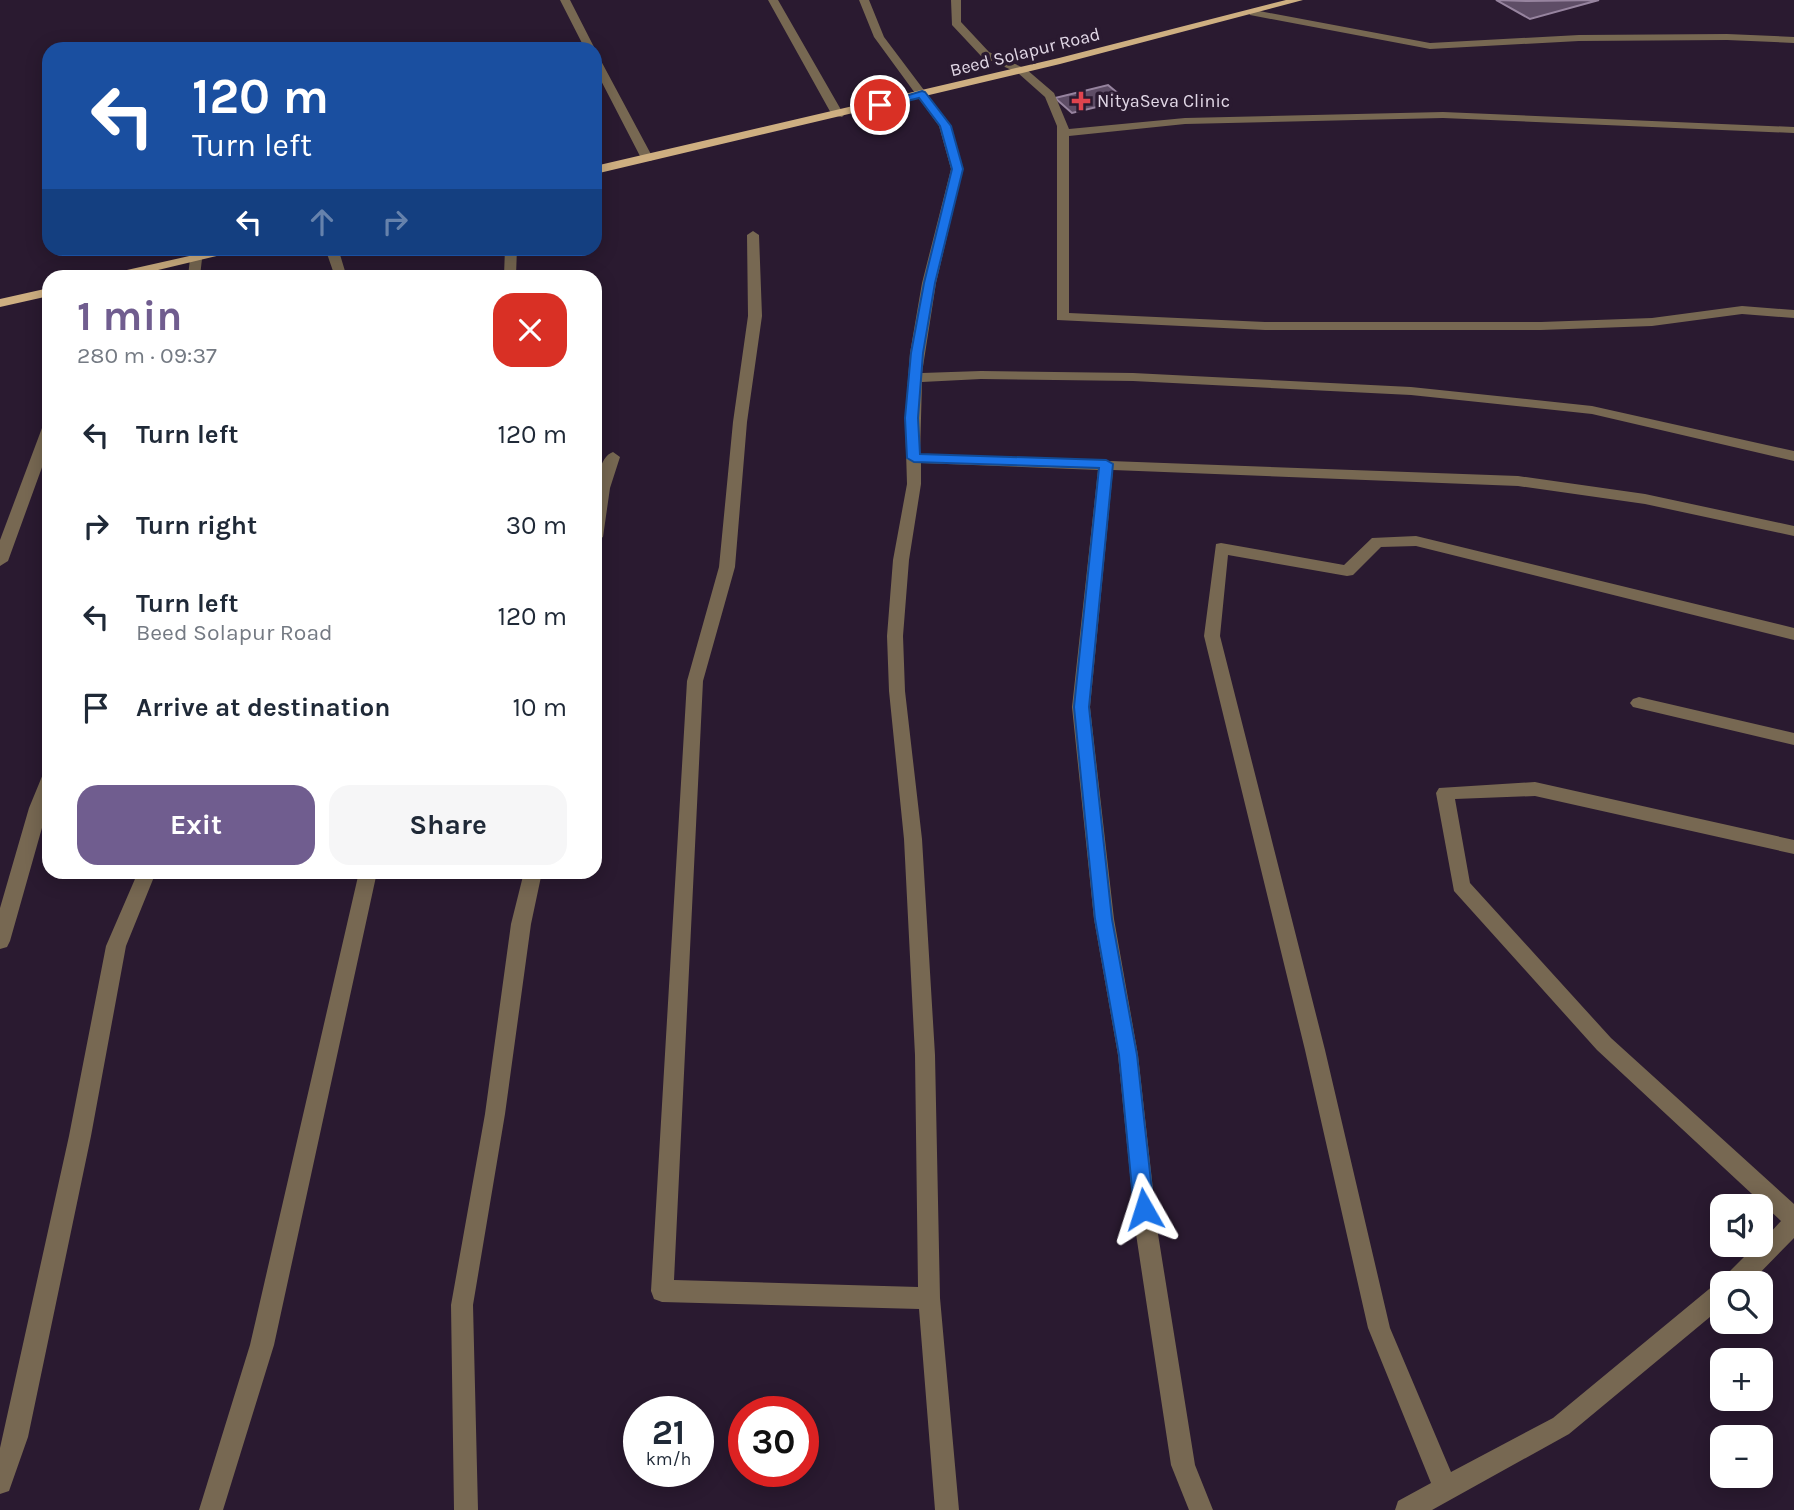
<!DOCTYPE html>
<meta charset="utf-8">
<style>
body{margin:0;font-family:Karla,sans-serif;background:#f6f6f7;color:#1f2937;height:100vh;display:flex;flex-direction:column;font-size:26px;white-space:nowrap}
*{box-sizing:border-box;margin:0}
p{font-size:23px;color:#747a83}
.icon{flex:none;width:38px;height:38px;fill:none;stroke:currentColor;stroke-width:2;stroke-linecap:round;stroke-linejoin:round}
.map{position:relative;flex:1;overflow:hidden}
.side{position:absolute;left:42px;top:270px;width:560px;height:609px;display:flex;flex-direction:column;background:#fff;border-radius:21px;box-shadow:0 4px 18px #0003}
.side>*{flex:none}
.hud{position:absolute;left:42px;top:42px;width:560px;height:214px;border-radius:21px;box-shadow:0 4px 18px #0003;background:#1a4fa0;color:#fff;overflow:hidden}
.fabs{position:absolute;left:1710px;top:1194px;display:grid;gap:14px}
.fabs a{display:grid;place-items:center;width:63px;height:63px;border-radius:14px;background:#fff;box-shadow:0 4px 18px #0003;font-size:35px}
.speed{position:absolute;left:623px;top:1396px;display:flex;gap:14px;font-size:35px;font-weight:700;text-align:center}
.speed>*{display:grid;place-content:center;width:91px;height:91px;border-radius:50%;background:#fff;box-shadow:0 4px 18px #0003;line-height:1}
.speed small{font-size:18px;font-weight:400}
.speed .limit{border:10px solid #d22;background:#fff;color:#111}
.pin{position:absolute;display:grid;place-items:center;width:60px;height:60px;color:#fff;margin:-30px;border:4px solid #fff;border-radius:50%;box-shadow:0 2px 7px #0007}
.me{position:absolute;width:77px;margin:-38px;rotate:354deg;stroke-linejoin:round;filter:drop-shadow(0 0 5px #0008)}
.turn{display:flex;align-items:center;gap:24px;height:147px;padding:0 35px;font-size:32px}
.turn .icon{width:91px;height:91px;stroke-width:2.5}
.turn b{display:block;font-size:49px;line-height:60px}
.lanes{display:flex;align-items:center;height:66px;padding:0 35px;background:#0003;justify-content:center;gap:35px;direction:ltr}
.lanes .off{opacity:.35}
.round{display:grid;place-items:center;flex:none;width:74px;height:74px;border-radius:21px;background:#f6f6f7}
.head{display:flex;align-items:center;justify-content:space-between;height:119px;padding:0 35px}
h1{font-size:42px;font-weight:700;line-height:52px;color:#705d8f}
.action{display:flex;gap:14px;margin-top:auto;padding:14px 35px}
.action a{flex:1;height:80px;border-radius:21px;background:#705d8f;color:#fff;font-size:28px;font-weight:700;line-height:80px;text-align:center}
.action a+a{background:#f6f6f7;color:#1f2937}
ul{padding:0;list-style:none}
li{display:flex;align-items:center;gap:21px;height:91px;padding:0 35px}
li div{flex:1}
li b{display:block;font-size:26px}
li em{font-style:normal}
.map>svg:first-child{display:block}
.building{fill:#5e4d66;stroke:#97849f;stroke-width:2}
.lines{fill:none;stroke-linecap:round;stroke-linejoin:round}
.minor{fill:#776852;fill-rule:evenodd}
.major{fill:#ceaf81;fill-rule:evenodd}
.route{fill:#1a73e8;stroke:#114b97;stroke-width:2}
.health-dot{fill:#e0444e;stroke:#2a1a30;stroke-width:2.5}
.labels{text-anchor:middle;stroke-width:7;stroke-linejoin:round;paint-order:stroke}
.far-street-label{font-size:18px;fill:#e1d7e6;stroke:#2a1a30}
.far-poi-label{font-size:18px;fill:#e1d7e6;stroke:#2a1a30;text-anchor:start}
</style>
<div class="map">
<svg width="1794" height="1510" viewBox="0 0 1794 1510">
<rect width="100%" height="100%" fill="#2a1a30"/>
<path class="building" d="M1496 0 1528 1 1599 0 1530 19Z
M1108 85 1126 100 1072 113 1055 98Z"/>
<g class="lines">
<path class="minor" d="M560 0H570L595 49V50L585 49Z
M768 0H778L844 115 842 117 832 115Z
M859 0H869L884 37 951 126 963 169 936 283 922 373 981 371 1133 373 1411 387 1592 406 1794 451V461L1592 414 1411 395 1133 381 981 379 922 382 920 454 1518 476 1645 494 1794 526V536L1645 504 1518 486 1113 470 1090 707 1114 919 1138 1055 1158 1234 1195 1465 1213 1510H1189L1171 1465 1136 1234 1118 1055 1094 919 1072 707 1098 470 921 463V484L909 560 903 636 905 691 922 839 935 1055 940 1298 959 1510H935L919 1309 662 1302 654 1299 651 1291 687 681 719 567 733 422 748 316 747 235 753 231 759 235 762 316 747 422 735 567 703 681 674 1280 918 1287 915 1055 904 839 889 691 887 636 893 560 907 484 905 418 910 353 922 283 951 169 939 126 874 37Z
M951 0H961V22L989 52 1026 69 1054 93 1069 129 1185 118 1443 112 1794 127V133L1443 118 1185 124 1069 136V313L1265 322H1541L1652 318 1742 306 1794 310V318L1742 314 1652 326 1541 330H1265L1057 320V126L1045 97 1018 73 981 56 952 25Z
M1254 10 1430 43 1579 35 1727 34 1794 37V43L1727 40 1579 41 1430 49 1250 15 1249 13Z
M595 56 600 59 653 158 651 161 641 158 595 69Z
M325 248H338L345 271 343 276H331L333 271Z
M505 248H517L516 276H504Z
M196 255 202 259 200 276H188L190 259Z
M49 424V448L8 561 0 566V540L42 428Z
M613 452 620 457 610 488 603 537 595 542C595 523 591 459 613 452Z
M1416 536 1794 628V640L1416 546 1381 547 1353 575 1347 576 1228 555 1220 636 1325 1050 1390 1328 1451 1472 1553 1418 1714 1285 1723 1282 1726 1275 1757 1244H1760L1781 1221 1597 1050 1454 891 1436 793 1439 788 1535 782 1794 840V854L1535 796 1455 799 1470 883 1611 1038 1794 1204V1238L1750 1283H1722V1307L1569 1434 1432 1510H1395L1398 1501 1431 1483 1368 1328 1305 1050 1204 636 1216 544 1221 543 1344 565 1372 538Z
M1639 697 1794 733V745L1633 707 1630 703 1633 699Z
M49 772V803L10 941 7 947 0 949V908L29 808 43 774Z
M138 872H156L126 946 91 1136 28 1437 9 1491 0 1494V1448L69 1136 106 946Z
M359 872H377L274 1345 223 1510H199L250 1345Z
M524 872H542L531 924 505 1114 473 1305 478 1510H454L451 1305 485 1114 511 924Z"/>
<path class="major" d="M1286 0H1303L1060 64 595 174V166L1059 58Z
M225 248H250L133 276H112L118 272Z
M49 288V296L0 307V299Z"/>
</g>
<path class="route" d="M922 91 925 92 951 126 963 169 935 283 923 353 918 418 920 454 1106 460 1113 464 1089 707 1112 919 1137 1055 1154 1209 1151 1216 1144 1218 1137 1216 1134 1209 1119 1055 1095 919 1074 707 1099 468 914 462 907 458 905 418 911 353 924 283 952 169 940 126 919 98 880 108 875 105Z"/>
<path class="health-dot" d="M1077.5 90.5h7v7h7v7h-7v7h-7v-7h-7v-7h7z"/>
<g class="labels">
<g class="far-street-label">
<text transform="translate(1025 52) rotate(-14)" y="6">Beed Solapur Road</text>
</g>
<g class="far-poi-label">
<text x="1097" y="107">NityaSeva Clinic</text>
</g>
</g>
</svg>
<div class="fabs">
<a><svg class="icon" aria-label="sound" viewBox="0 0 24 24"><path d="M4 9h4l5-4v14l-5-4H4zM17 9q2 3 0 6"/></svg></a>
<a><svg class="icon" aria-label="search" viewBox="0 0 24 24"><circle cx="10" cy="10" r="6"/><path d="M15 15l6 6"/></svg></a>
<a>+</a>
<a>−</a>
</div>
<div class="speed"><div>21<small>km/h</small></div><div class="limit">30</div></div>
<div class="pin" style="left:880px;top:105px;background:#d93025"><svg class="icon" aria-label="arrive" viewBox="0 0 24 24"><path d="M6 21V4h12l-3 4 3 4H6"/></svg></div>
<svg class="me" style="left:1144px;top:1209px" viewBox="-20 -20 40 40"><path d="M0-17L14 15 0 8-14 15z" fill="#1a73e8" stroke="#fff" stroke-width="4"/></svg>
<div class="hud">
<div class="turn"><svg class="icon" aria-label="left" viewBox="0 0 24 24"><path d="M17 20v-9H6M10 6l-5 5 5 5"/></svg><div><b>120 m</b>Turn left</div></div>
<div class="lanes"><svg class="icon" aria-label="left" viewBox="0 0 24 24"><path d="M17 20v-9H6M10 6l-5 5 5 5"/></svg><svg class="icon off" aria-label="ahead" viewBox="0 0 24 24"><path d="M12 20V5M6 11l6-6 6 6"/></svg><svg class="icon off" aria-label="right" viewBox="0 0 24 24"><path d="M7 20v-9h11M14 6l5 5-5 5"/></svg></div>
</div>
<section class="side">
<div class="head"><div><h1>1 min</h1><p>280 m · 09:37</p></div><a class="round" style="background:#d93025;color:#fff"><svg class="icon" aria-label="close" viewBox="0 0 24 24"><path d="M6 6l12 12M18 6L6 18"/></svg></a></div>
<ul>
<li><svg class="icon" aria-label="left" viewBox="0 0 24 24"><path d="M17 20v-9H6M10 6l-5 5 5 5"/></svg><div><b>Turn left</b></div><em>120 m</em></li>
<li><svg class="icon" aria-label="right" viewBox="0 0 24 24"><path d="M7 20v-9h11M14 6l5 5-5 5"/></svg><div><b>Turn right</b></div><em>30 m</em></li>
<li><svg class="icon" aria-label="left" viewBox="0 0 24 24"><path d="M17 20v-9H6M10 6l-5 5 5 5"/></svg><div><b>Turn left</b><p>Beed Solapur Road</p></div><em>120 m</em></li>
<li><svg class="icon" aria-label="arrive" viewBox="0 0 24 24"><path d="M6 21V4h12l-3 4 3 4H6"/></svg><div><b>Arrive at destination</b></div><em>10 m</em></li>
</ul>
<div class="action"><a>Exit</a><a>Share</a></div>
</section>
</div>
